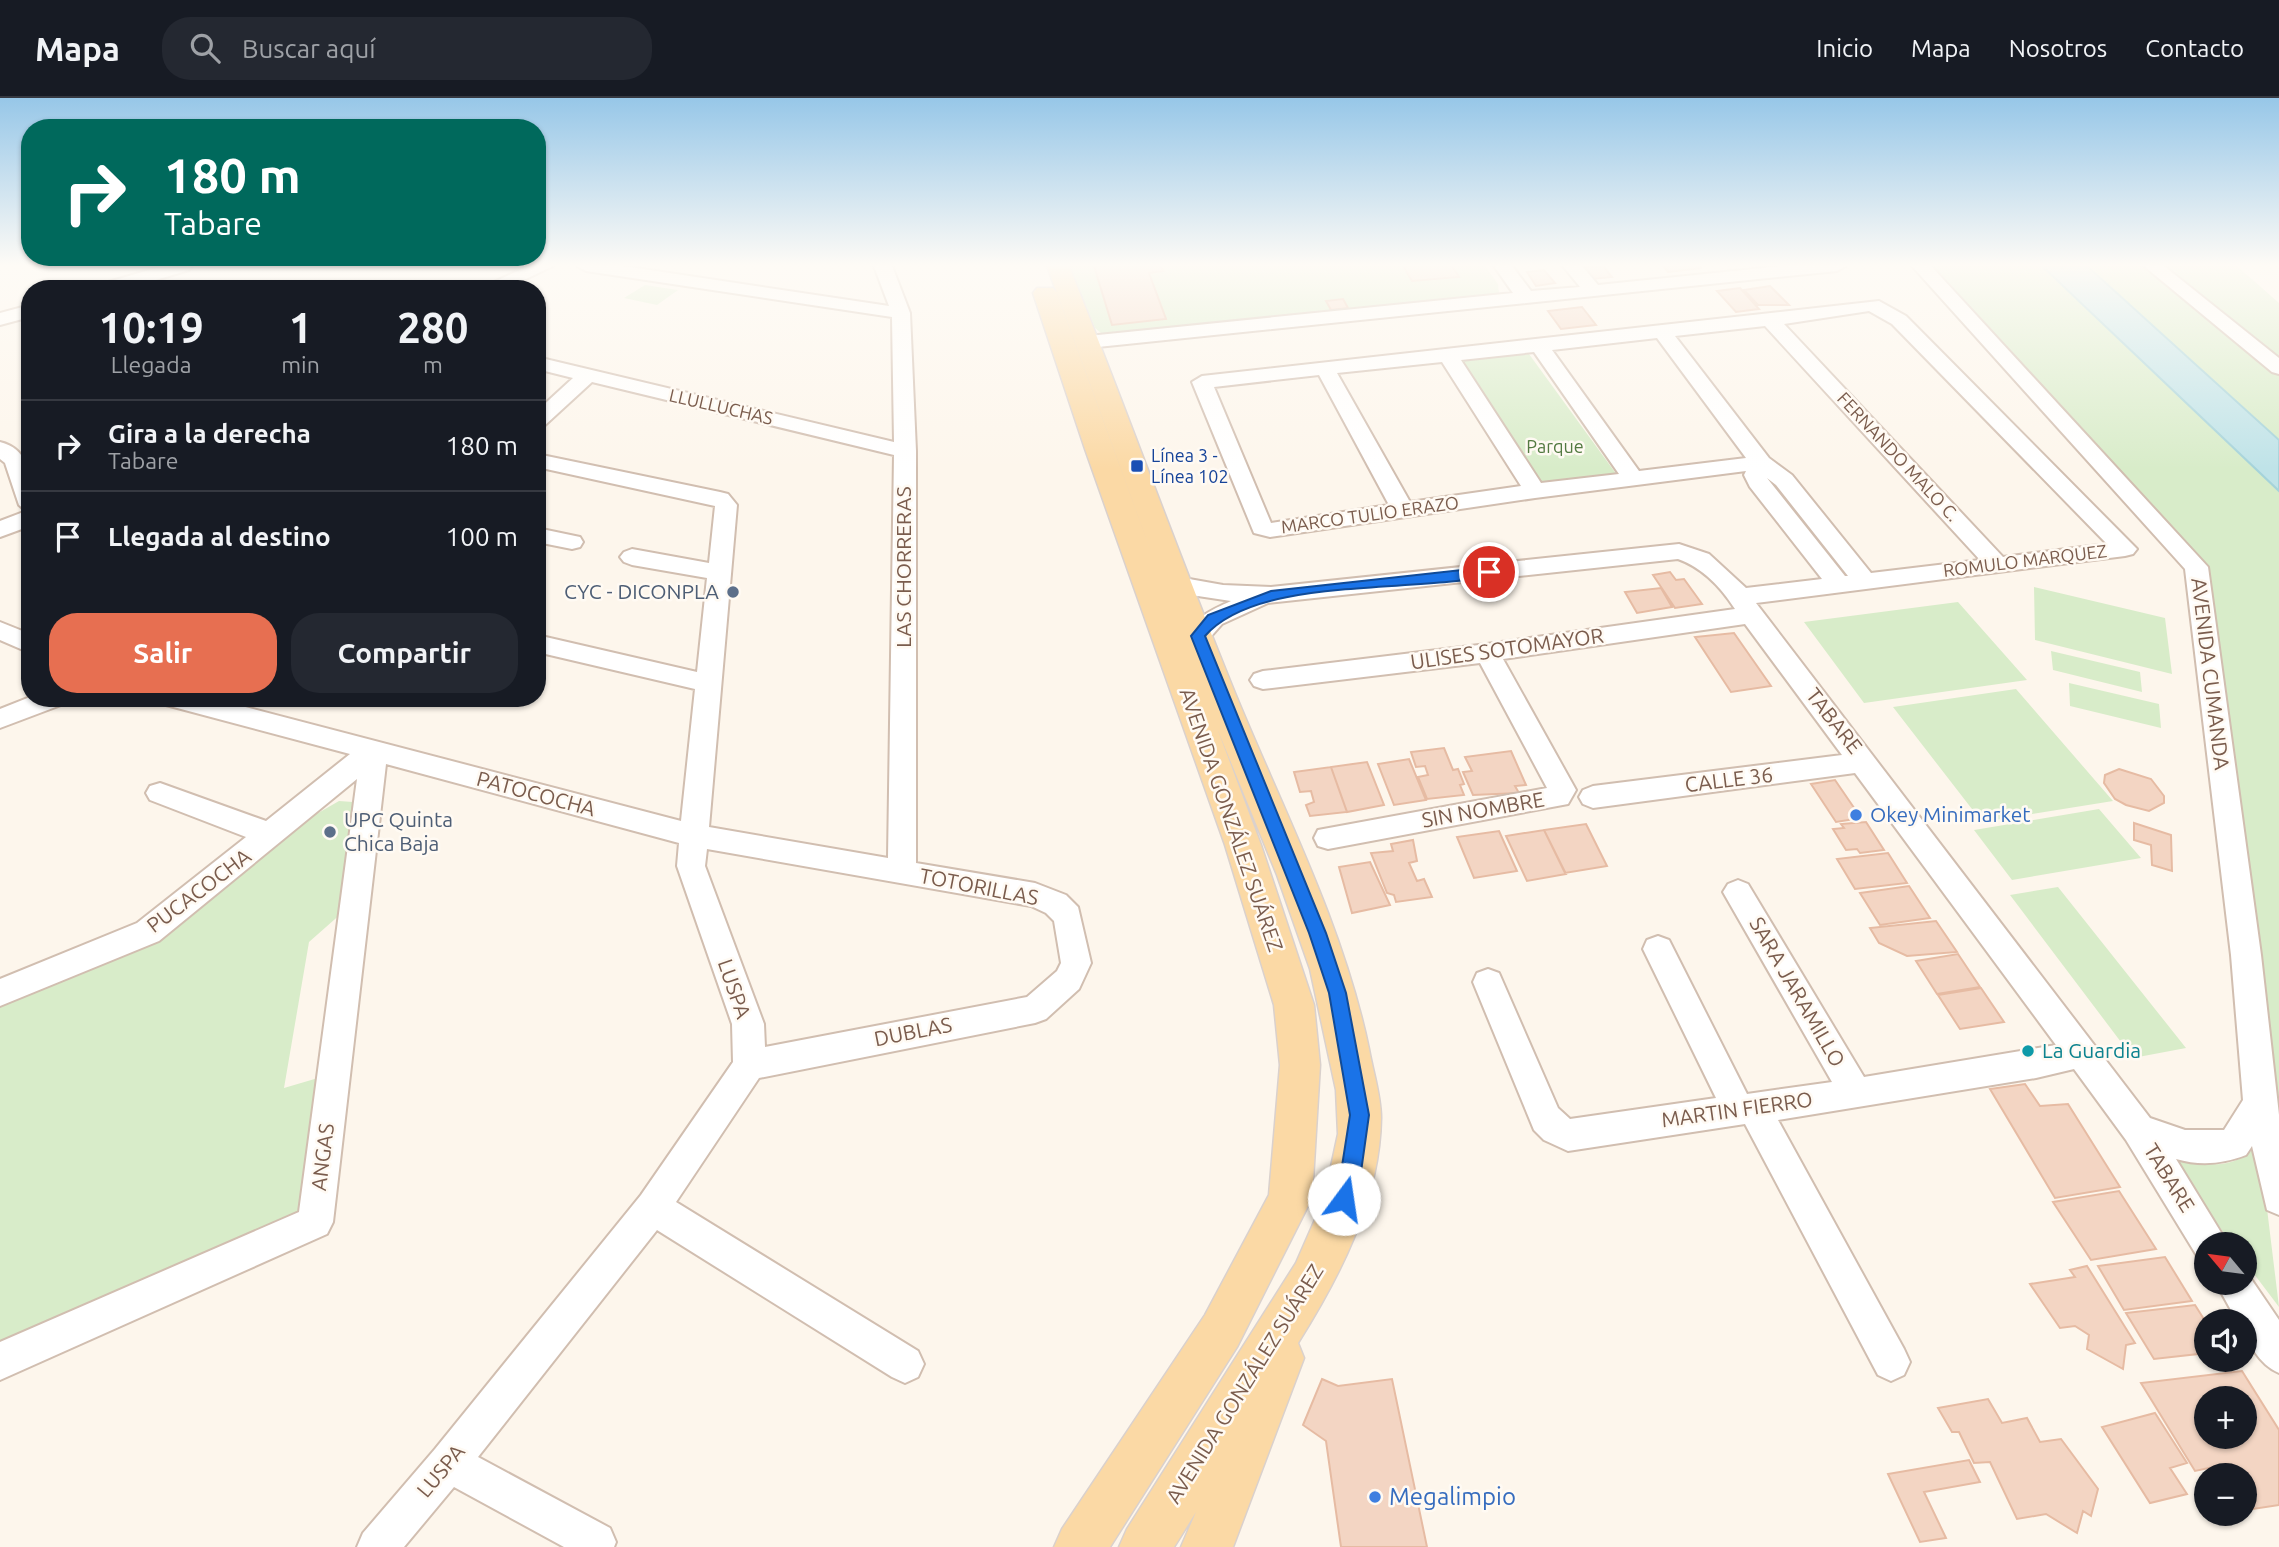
<!DOCTYPE html>
<html lang="es">
<meta charset="utf-8">
<style>
body{margin:0;font-family:Ubuntu,sans-serif;background:#242831;color:#f1f3f6;height:100vh;display:flex;flex-direction:column;font-size:26px;white-space:nowrap}
*{box-sizing:border-box;margin:0}
p{font-size:23px;color:#9ea1a6}
.icon{flex:none;width:38px;height:38px;fill:none;stroke:currentColor;stroke-width:2;stroke-linecap:round;stroke-linejoin:round}
.map{position:relative;flex:1;overflow:hidden}
.side{position:absolute;left:21px;top:182px;width:525px;height:427px;display:flex;flex-direction:column;background:#171b24;border-radius:28px;box-shadow:0 2px 5px #0004}
.side>*{flex:none}
.guide{position:absolute;left:21px;top:21px;width:525px;height:147px;border-radius:28px;box-shadow:0 2px 5px #0004;background:#00695c;color:#fff;overflow:hidden}
.needle{width:46px;rotate:299deg}
.tools{position:absolute;left:2194px;top:1134px;display:grid;gap:14px}
.tools a{display:grid;place-items:center;width:63px;height:63px;border-radius:50%;background:#171b24;box-shadow:0 2px 5px #0004;font-size:35px}
.pin{position:absolute;display:grid;place-items:center;width:60px;height:60px;color:#fff;margin:-30px;border:4px solid #fff;border-radius:50%;box-shadow:0 2px 7px #0007}
.me{position:absolute;width:77px;margin:-38px;rotate:14deg;stroke-linejoin:round;filter:drop-shadow(0 0 5px #0008)}
.turn{display:flex;align-items:center;gap:24px;height:147px;padding:0 28px;font-size:32px}
.turn .icon{width:91px;height:91px;stroke-width:2.5}
.turn b{display:block;font-size:49px;line-height:60px}
.eta{display:flex;justify-content:space-evenly;align-items:center;height:119px;text-align:center}
.eta b{font-size:42px;font-weight:700;line-height:49px}
.cta{display:flex;gap:14px;margin-top:auto;padding:14px 28px}
.cta a{flex:1;height:80px;border-radius:28px;background:#e76f51;color:#fff;font-size:28px;font-weight:700;line-height:80px;text-align:center}
.cta a+a{background:#242831;color:#f1f3f6}
ul{padding:0;list-style:none}
li{display:flex;align-items:center;gap:21px;height:91px;padding:0 28px;border-top:2px solid #363941}
li div{flex:1}
li b{display:block;font-size:26px}
li em{font-style:normal}
header{display:flex;align-items:center;gap:42px;box-sizing:border-box;height:98px;padding:0 35px;background:#171b24;border-bottom:2px solid #363941}
header strong{font-size:33px}
nav{display:flex;gap:38px;margin-inline-start:auto;font-size:24px}
.search{width:490px;height:63px;background:#242831;display:flex;align-items:center;gap:18px;box-sizing:border-box;padding:0 24px;border-radius:28px;color:#9ea1a6;font-size:26px}
.map>svg:first-child{display:block}
.green{fill:#d8ecc9}
.water{fill:#bfe3e8;stroke:#a5d3da;stroke-width:2}
.building{fill:#f3d5c3;stroke:#e6bba3;stroke-width:2;fill-rule:evenodd}
.lines{fill:none;stroke-linecap:round;stroke-linejoin:round}
.minor-casing{stroke:#d1beb0;stroke-width:4}
.major-casing{stroke:#dad1cd;stroke-width:3}
.minor{fill:#fff;fill-rule:evenodd}
.major{fill:#fbd9a5;fill-rule:evenodd}
.route{fill:#1a73e8;stroke:#114b97;stroke-width:2}
.transit-dot{fill:#1a4fb4;stroke:#fffaf3;stroke-width:2.5}
.service-dot{fill:#5c6f8a;stroke:#fffaf3;stroke-width:2.5}
.shop-dot{fill:#3f7fe0;stroke:#fffaf3;stroke-width:2.5}
.culture-dot{fill:#0f9aa8;stroke:#fffaf3;stroke-width:2.5}
.labels{text-anchor:middle;stroke-width:5;stroke-linejoin:round;paint-order:stroke}
.far-street-label{font-size:18px;fill:#7a5c4d;stroke:#fffaf3}
.far-park-label{font-size:18px;fill:#537a41;stroke:#fffaf3}
.far-transit-label{font-size:18px;fill:#164399;stroke:#fffaf3;text-anchor:start}
.street-label{font-size:21px;fill:#7a5c4d;stroke:#fffaf3}
.service-label{font-size:21px;fill:#4e5e75;stroke:#fffaf3;text-anchor:end}
.shop-label{font-size:21px;fill:#366cbe;stroke:#fffaf3;text-anchor:start}
.culture-label{font-size:21px;fill:#0d838f;stroke:#fffaf3;text-anchor:start}
.near-shop-label{font-size:24px;fill:#366cbe;stroke:#fffaf3;text-anchor:start}
</style>
<header>
<strong>Mapa</strong>
<div class="search"><svg class="icon" aria-label="search" viewBox="0 0 24 24"><circle cx="10" cy="10" r="6"/><path d="M15 15l6 6"/></svg>Buscar aquí</div>
<nav><a>Inicio</a><a>Mapa</a><a>Nosotros</a><a>Contacto</a></nav>
</header>
<div class="map">
<svg width="2279" height="1449" viewBox="0 0 2279 1449">
<rect width="100%" height="100%" fill="#fdf6ec"/>
<path class="green" d="M1070 168H1485L1498 186 1499 196 1112 236 1101 235 1095 230Z
M1921 168H2042L2279 393V1070L2200 487Z
M2087 168H2237L2279 205V342Z
M645 187 678 192 657 207 624 200Z
M1529 256 1617 377 1539 386 1461 263Z
M2034 489 2165 520 2172 576 2035 542Z
M1958 504 2027 582 1864 605 1804 524Z
M2051 553 2140 574 2142 594 2053 572Z
M2069 585 2159 606 2161 630 2070 608Z
M2016 591 2113 703 1982 724 1893 609Z
M339 703 353 704 357 710 343 814 309 844 284 990 318 980 301 1111 294 1118 0 1248V905L150 844 306 722Z
M2099 711 2141 760 2012 782 1974 732Z
M2058 789 2186 950 2133 960 2010 797Z
M2259 1045 2279 1209 2245 1164V1146H2232L2163 1052C2199 1066 2230 1078 2259 1045Z"/>
<path class="water" d="M2042 168H2087L2279 342V393Z"/>
<path class="building" d="M1094 168H1161L1163 173 1149 175 1166 221 1112 227Z
M1403 168H1452L1459 179 1412 183Z
M1603 168 1612 179 1592 181 1582 169Z
M1663 168H1701V170L1668 174Z
M1544 172 1555 185 1536 188 1527 174Z
M1770 188 1789 207H1758L1744 192Z
M1740 190 1759 211 1736 214 1717 193Z
M1343 201 1348 210 1331 212 1326 203Z
M1582 209 1596 227 1561 231 1548 213Z
M1670 474 1676 482 1684 481 1702 506 1675 510 1653 477Z
M1661 490 1672 509 1637 515 1625 494Z
M1734 535 1771 588 1731 594 1695 539Z
M1444 650 1453 672 1458 671 1464 686 1460 687 1464 697 1427 701 1418 679 1428 677 1425 668 1416 669 1411 654Z
M1511 653 1526 687 1515 688 1519 695 1473 697 1463 674 1472 673 1465 659Z
M1409 661 1426 702 1394 707 1378 666Z
M1367 664 1384 707 1347 714 1331 669Z
M1331 669 1347 714 1310 718 1306 707 1314 704 1311 693 1300 694 1294 674Z
M2119 671 2151 681 2164 698V705L2149 713 2126 707 2115 701 2104 685 2105 677Z
M1835 682 1861 720 1836 724 1811 686Z
M1866 724 1884 752 1860 755 1857 751 1846 752 1833 731 1844 730 1841 726Z
M2134 725 2171 737 2172 773 2152 767 2151 747 2134 742Z
M1586 726 1607 768 1565 775 1544 732Z
M1544 732 1566 776 1527 783 1506 738Z
M1499 733 1517 773 1474 780 1457 739Z
M1413 742 1417 763 1409 765 1417 783 1424 781 1432 799 1396 804 1394 797 1387 795 1371 755 1393 753 1391 746Z
M1888 755 1907 785 1855 791 1837 761Z
M1370 764 1390 807 1352 815 1339 769Z
M1909 788 1930 820 1880 827 1860 795Z
M1936 823 1957 854 1907 858 1879 845 1870 830Z
M1958 856 1980 889 1937 896 1916 863Z
M1981 890 2004 924 1960 931 1938 897Z
M2025 986 2040 1008 2068 1006 2120 1089 2055 1100 1990 991Z
M2119 1093 2156 1151 2091 1162 2053 1104Z
M2165 1159 2192 1203 2124 1212 2098 1168Z
M2087 1168 2135 1245 2126 1247 2123 1271 2087 1251 2089 1237 2075 1228 2060 1230 2030 1186 2075 1179 2070 1172Z
M2195 1207 2207 1226V1255L2154 1261 2126 1215Z
M2242 1273 2279 1332V1407L2253 1411 2245 1397V1377H2234L2228 1366 2195 1373 2141 1285ZM2207 1300H2245V1339H2207Z
M1322 1281 1338 1288 1392 1281 1427 1449H1341L1326 1343 1303 1327Z
M1988 1301 2002 1325 2027 1320 2040 1344 2061 1341 2098 1391 2091 1418 2083 1413 2077 1435 2046 1416 2017 1421 1990 1364 1974 1365 1959 1334H1952L1938 1310Z
M2155 1315 2187 1365 2170 1370 2187 1396 2150 1405 2102 1329Z
M1969 1362 1980 1384 1924 1394 1946 1440 1920 1444 1888 1376Z"/>
<g class="lines">
<defs>
<path id="minor" d="M163 168H192L189 172 126 191H96L98 187Z
M528 168H553L505 191H479Z
M577 168H623L889 208 874 168H892L910 215 916 353V765L1035 785 1066 797 1078 809 1091 865 1079 891 1046 921 1035 925 759 980 676 1104 918 1253 924 1266 918 1279 905 1285 892 1279 657 1132 478 1359 610 1430 616 1444 614 1449H564L454 1389 404 1449H357L363 1435 435 1351 641 1097 733 964 732 926 677 768 679 745 386 666 333 1124 327 1136 0 1282V1244L299 1114 357 681 159 843 0 908V881L137 825 246 739 150 702 146 695 150 688 160 685 266 723 350 656 166 607 162 600H211L681 723 695 591 537 554V537L697 574 707 480 632 467 624 464 620 459 624 454 632 451 709 465 715 408 537 369V356L720 394 728 396 737 407 709 729 888 760 894 357 592 284 544 328 537 330V313L573 280 537 271V259L894 344 892 219 586 173ZM707 751 1031 808 1046 815 1054 823 1061 865 1057 873 1027 899 765 949 764 926 705 768Z
M1494 168H1512L1531 193 1580 189 1563 168H1582L1598 187 1782 168H1846L1837 173 1088 250 1078 244 1088 238 1513 195Z
M1912 168H1931L2208 469 2261 857 2279 1017V1117L2267 1112 2252 1048 2246 1057C2223 1066 2200 1068 2176 1061L2228 1146H2207V1162L2197 1158 2126 1042 2074 971 2036 980 1778 1022 1904 1251 1910 1264 1904 1277 1891 1283 1878 1277 1745 1026 1568 1053 1544 1042 1534 1032 1473 884 1477 875 1488 871 1499 875 1558 1010 1570 1021 1716 1000 1643 851 1647 842 1658 838 1669 842 1747 996 1832 984 1723 794 1728 786 1738 782 1748 786 1864 979 2056 947 1855 675 1593 710 1583 706 1579 699 1583 692 1593 688 1842 657 1745 526 1503 561 1576 692 1568 706 1328 751 1318 748 1314 740 1318 732 1547 690 1480 565 1263 591 1254 588 1250 582 1254 576 1263 573 1487 546 1735 511C1721 489 1703 470 1678 461L1268 505 1222 526 1206 544 1197 546 1188 544 1185 538C1196 519 1211 512 1231 503L1178 495 1170 493 1166 487 1170 481 1178 479 1223 487 1271 489 1679 446 1709 456 1746 490 1822 481 1750 389 1744 377 1746 373 1535 400 1270 439 1254 435 1192 284 1202 278 1879 203 1906 218 2137 451 2133 456 2125 458 1756 505 2150 1020 2185 1032H2224L2243 1002 2231 857 2185 471ZM1869 213 1892 226 2107 446 2003 459 1784 226ZM1765 228 1980 462 1871 475 1792 377 1769 360 1675 238ZM1657 240 1746 360 1639 373 1552 252ZM1534 254 1619 376 1541 385 1461 262ZM1442 264 1521 388 1410 404 1337 275ZM1319 277 1389 407 1271 425 1214 289ZM1767 380 1776 387 1848 478H1845Z
M2144 168H2164L2279 260V276L2272 274Z
M30 207V219L0 227V215Z
M0 344C38 353 30 397 30 428L0 439V423L26 413 19 407 5 365 0 361Z
M537 430 580 439 583 444 580 449 572 451 537 444Z
M0 524 30 536V555L0 542Z
M30 599 65 600 61 607 0 630V611Z
M2245 1172 2279 1222V1275C2260 1267 2245 1244 2245 1223H2237L2216 1185H2245Z"/>
<path id="major" d="M1047 168H1069C1126 310 1177 453 1235 595 1283 712 1343 826 1369 951 1373 974 1381 997 1381 1020 1380 1101 1340 1178 1298 1245L1304 1260 1233 1449H1181L1196 1414 1174 1449H1119L1127 1431 1296 1165 1324 1101 1338 1036 1336 992 1310 871 1277 777 1217 630 1261 747 1314 907 1320 967 1312 1100 1237 1249 1110 1449H1054L1062 1431 1205 1217 1269 1097 1280 967 1274 907 1225 747 1085 351 1033 195 1037 190H1053L1057 195 1165 492Z"/>
</defs>
<use href="#minor" class="minor-casing"/>
<use href="#major" class="major-casing"/>
<use href="#minor" class="minor"/>
<use href="#major" class="major"/>
</g>
<linearGradient id="sky" x2="0" y2="1"><stop stop-color="#97c7e8"/><stop offset="0.45" stop-color="#fefbf6"/><stop offset="1" stop-color="#fefbf6" stop-opacity="0"/></linearGradient>
<rect width="2279" height="371" fill="url(#sky)"/>
<path class="route" d="M1489 469 1495 474 1493 477C1416 496 1258 477 1205 538L1326 835 1346 895 1369 1017 1360 1081 1351 1108 1344 1111 1337 1108 1334 1101 1340 1081 1350 1017 1329 895 1309 835 1191 538 1208 517 1271 493Z"/>
<rect class="transit-dot" x="1130" y="361" width="14" height="14" rx="3.5"/>
<g class="service-dot">
<circle cx="733" cy="494" r="7"/>
<circle cx="330" cy="734" r="7"/>
</g>
<g class="shop-dot">
<circle cx="1856" cy="717" r="7"/>
<circle cx="1375" cy="1399" r="7"/>
</g>
<circle class="culture-dot" cx="2028" cy="953" r="7"/>
<g class="labels">
<g class="far-street-label">
<text transform="translate(721 309) rotate(13)" y="6">LLULLUCHAS</text>
<text transform="translate(1898 359) rotate(47)" y="6">FERNANDO MALO C.</text>
<text transform="translate(1370 417) rotate(-8)" y="6">MARCO TULIO ERAZO</text>
<text transform="translate(2025 463) rotate(-7)" y="6">ROMULO MARQUEZ</text>
</g>
<g class="far-park-label">
<text x="1555" y="355">Parque</text>
</g>
<g class="far-transit-label">
<text x="1151" y="364">Línea 3 -<tspan x="1151" dy="21">Línea 102</tspan></text>
</g>
<g class="street-label">
<text transform="translate(904 469) rotate(-90)" y="7">LAS CHORRERAS</text>
<text transform="translate(1507 551) rotate(-8)" y="7">ULISES SOTOMAYOR</text>
<text transform="translate(2210 576) rotate(83)" y="7">AVENIDA CUMANDA</text>
<text transform="translate(1834 623) rotate(52)" y="7">TABARE</text>
<text transform="translate(1729 682) rotate(-7)" y="7">CALLE 36</text>
<text transform="translate(536 696) rotate(15)" y="7">PATOCOCHA</text>
<text transform="translate(1483 712) rotate(-10)" y="7">SIN NOMBRE</text>
<text transform="translate(1231 722) rotate(71)" y="7">AVENIDA GONZÁLEZ SUÁREZ</text>
<text transform="translate(979 789) rotate(11)" y="7">TOTORILLAS</text>
<text transform="translate(199 793) rotate(-37)" y="7">PUCACOCHA</text>
<text transform="translate(734 891) rotate(71)" y="7">LUSPA</text>
<text transform="translate(1797 894) rotate(60)" y="7">SARA JARAMILLO</text>
<text transform="translate(913 934) rotate(-11)" y="7">DUBLAS</text>
<text transform="translate(1737 1012) rotate(-8)" y="7">MARTIN FIERRO</text>
<text transform="translate(323 1059) rotate(-83)" y="7">ANGAS</text>
<text transform="translate(2169 1080) rotate(58)" y="7">TABARE</text>
<text transform="translate(1245 1286) rotate(-58)" y="7">AVENIDA GONZÁLEZ SUÁREZ</text>
<text transform="translate(441 1373) rotate(-50)" y="7">LUSPA</text>
</g>
<g class="service-label">
<text x="719" y="501">CYC - DICONPLA</text>
<text x="344" y="729" text-anchor="start">UPC Quinta<tspan x="344" dy="24">Chica Baja</tspan></text>
</g>
<g class="shop-label">
<text x="1870" y="724">Okey Minimarket</text>
</g>
<g class="culture-label">
<text x="2042" y="960">La Guardia</text>
</g>
<g class="near-shop-label">
<text x="1389" y="1407">Megalimpio</text>
</g>
</g>
</svg>
<div class="tools">
<a><svg class="needle" viewBox="-14 -14 28 28"><path d="M0-13l5 13h-10z" fill="#e53935"/><path d="M0 13l5-13h-10z" fill="#9ea1a6"/></svg></a>
<a><svg class="icon" aria-label="sound" viewBox="0 0 24 24"><path d="M4 9h4l5-4v14l-5-4H4zM17 9q2 3 0 6"/></svg></a>
<a>+</a>
<a>−</a>
</div>
<div class="pin" style="left:1489px;top:474px;background:#d93025"><svg class="icon" aria-label="arrive" viewBox="0 0 24 24"><path d="M6 21V4h12l-3 4 3 4H6"/></svg></div>
<svg class="me" style="left:1344px;top:1101px" viewBox="-20 -20 40 40"><circle r="19" fill="#fff"/><path d="M0-13L10 11 0 6-10 11z" fill="#1a73e8"/></svg>
<div class="guide">
<div class="turn"><svg class="icon" aria-label="right" viewBox="0 0 24 24"><path d="M7 20v-9h11M14 6l5 5-5 5"/></svg><div><b>180 m</b>Tabare</div></div>
</div>
<section class="side">
<div class="eta">
<div><b>10:19</b><p>Llegada</p></div>
<div><b>1</b><p>min</p></div>
<div><b>280</b><p>m</p></div>
</div>
<ul>
<li><svg class="icon" aria-label="right" viewBox="0 0 24 24"><path d="M7 20v-9h11M14 6l5 5-5 5"/></svg><div><b>Gira a la derecha</b><p>Tabare</p></div><em>180 m</em></li>
<li><svg class="icon" aria-label="arrive" viewBox="0 0 24 24"><path d="M6 21V4h12l-3 4 3 4H6"/></svg><div><b>Llegada al destino</b></div><em>100 m</em></li>
</ul>
<div class="cta"><a>Salir</a><a>Compartir</a></div>
</section>
</div>
